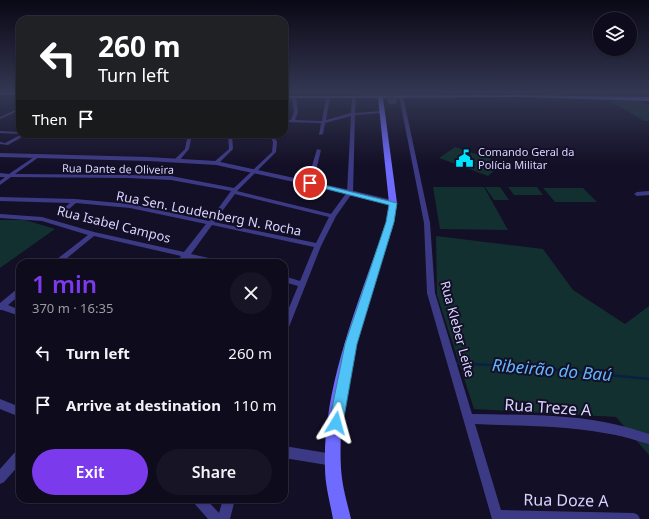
<!DOCTYPE html>
<meta charset="utf-8">
<style>
body{margin:0;font-family:"Noto Sans",sans-serif;background:#171425;color:#f1f3f6;height:100vh;display:flex;flex-direction:column;font-size:15px;white-space:nowrap}
*{box-sizing:border-box;margin:0}
p{font-size:13px;color:#9b9ba3}
.icon{flex:none;width:22px;height:22px;fill:none;stroke:currentColor;stroke-width:2;stroke-linecap:round;stroke-linejoin:round}
.map{position:relative;flex:1;overflow:hidden}
.drawer{position:absolute;left:16px;top:259px;width:272px;height:244px;display:flex;flex-direction:column;background:#0e0b1c;border-radius:12px;box-shadow:0 1px 3px #0004,0 0 0 1px #2e2b3b}
.drawer>*{flex:none}
.top-card{position:absolute;left:16px;top:16px;width:272px;height:122px;border-radius:12px;box-shadow:0 1px 3px #0004,0 0 0 1px #2e2b3b;background:#202124;color:#fff;overflow:hidden}
.fabs{position:absolute;left:593px;top:12px;display:grid;gap:8px}
.fabs a{display:grid;place-items:center;width:44px;height:44px;border-radius:50%;background:#0e0b1c;box-shadow:0 1px 3px #0004,0 0 0 1px #2e2b3b;font-size:20px}
.pin{position:absolute;display:grid;place-items:center;width:34px;height:34px;color:#fff;margin:-17px;border:2px solid #fff;border-radius:50%;box-shadow:0 1px 4px #0007}
.me{position:absolute;width:44px;margin:-22px;rotate:8deg;stroke-linejoin:round;filter:drop-shadow(0 0 3px #0008)}
.turn{display:flex;align-items:center;gap:14px;height:84px;padding:0 16px;font-size:18px}
.turn .icon{width:52px;height:52px;stroke-width:2.5}
.turn b{display:block;font-size:28px;line-height:34px}
.then{display:flex;align-items:center;height:38px;padding:0 16px;background:#0003;gap:8px;font-size:15px}
.round{display:grid;place-items:center;flex:none;width:42px;height:42px;border-radius:21px;background:#171425}
.headline{display:flex;align-items:center;justify-content:space-between;height:68px;padding:0 16px}
h1{font-size:24px;font-weight:600;line-height:30px;color:#7c3aed}
.action{display:flex;gap:8px;margin-top:auto;padding:8px 16px}
.action a{flex:1;height:46px;border-radius:24px;background:#7c3aed;color:#fff;font-size:16px;font-weight:600;line-height:46px;text-align:center}
.action a+a{background:#171425;color:#f1f3f6}
ul{padding:0;list-style:none}
li{display:flex;align-items:center;gap:12px;height:52px;padding:0 16px}
li div{flex:1}
li b{display:block;font-size:15px}
li em{font-style:normal}
.map>svg:first-child{display:block}
.green{fill:#12302f}
.lines{fill:none;stroke-linecap:round;stroke-linejoin:round}
.stream{stroke:#0a1f44;stroke-width:2.5}
.minor{fill:#3d3a85;fill-rule:evenodd}
.tertiary{fill:#3d3a85;fill-rule:evenodd}
.secondary{fill:#6f6bff;fill-rule:evenodd}
.wall{fill:#312854}
.building{fill:#433a66;stroke:#5a527e}
.route{fill:#4fc3f7;stroke:#337fa1}
.labels{text-anchor:middle;stroke-width:4;stroke-linejoin:round;paint-order:stroke}
.far-poi-label{font-size:11px;fill:#d9d4ff;stroke:#130f26;text-anchor:start}
.far-street-label{font-size:11px;fill:#d9d4ff;stroke:#130f26}
.street-label{font-size:13px;fill:#d9d4ff;stroke:#130f26}
.near-street-label{font-size:16px;fill:#d9d4ff;stroke:#130f26}
.near-water-label{font-size:17px;font-style:italic;fill:#62b6ff;stroke:#130f26}
</style>
<div class="map">
<svg width="649" height="519" viewBox="0 0 649 519">
<rect width="100%" height="100%" fill="#130f26"/>
<path class="green" d="M610 101H640L649 106V121H644Z
M455 147 503 163 488 176 439 158Z
M433 187H484L508 230 440 229Z
M485 187H500L509 200H494Z
M508 187H537L543 195H514Z
M543 188H583L597 202H555Z
M0 220H25L55 229 0 268Z
M436 236 543 249 573 290 625 324 649 306V455L616 417 474 409 437 295Z"/>
<g class="lines">
<path class="stream" d="M455 363 538 368 649 379"/>
<path class="minor" d="M476 92H479L483 96 480 97Z
M515 92H518L521 96 518 97Z
M401 95 403 96 430 223 435 293 472 414C516 415 561 414 604 422 620 425 634 429 649 434V444C634 440 620 435 604 433 562 425 518 426 475 424L501 510 634 513 638 515 640 519H492L427 293 424 223 399 96Z
M294 96 296 97 298 112 295 120 322 121 326 97 328 96 330 97 326 120 351 113 352 97 354 96 356 97 355 113 382 111 384 112 382 113 355 115 353 192 336 216 321 246 287 332 284 333V320L298 286 284 282V276L300 281 314 247 212 225 191 254 222 261 226 263H212L188 258 184 263H176L181 256 94 236 61 263H52L88 235 42 221 0 218V214L42 217 94 232 184 252 206 224 130 208 76 203 62 215H58L57 214 58 213 70 203 0 201V197L75 199 130 204 209 221 231 191 171 180 128 178 11 177 0 185V181L5 177H0V173L9 174 37 155 39 156V157L15 174 128 175 171 176 234 188 272 152 273 142 269 134H273L277 142 276 152 237 191 331 214 347 192 351 116 325 123 323 134 319 135 321 123 284 122V120H291L294 112 292 97ZM235 194 329 217 316 243 214 222Z
M20 108V110L0 119V117Z
M0 131 20 132V134H21H20L0 133Z
M22 134H27L8 145 0 144V142L5 143Z
M188 134H192L189 149 179 161H175V159L185 149Z
M228 134H232L233 149 218 164H214V162L229 149Z
M317 149 321 150 313 183 310 185 307 183Z
M649 191V195L637 196 634 194 637 192Z
M20 288V295L8 305 20 310V316L2 310H0V303L17 289Z
M0 399 20 407V417L0 409Z
M284 446 333 454 337 456 339 460 337 464 333 466 284 458Z
M20 449V464L4 482 0 484V469L16 451Z
M192 499H206L219 513 223 499H235L230 519H208L194 503Z"/>
<path class="tertiary" d="M597 92H603L616 99 612 100Z
M0 153 148 157 216 161 350 190 396 201 397 203 393 205 349 194 216 165 148 161 0 157Z"/>
<path class="secondary" d="M0 93H20V95H0Z
M519 95 649 97V101L519 97 383 98 397 203 394 223C371 298 336 389 341 468 342 486 347 502 351 519H333C330 502 325 485 325 468 322 387 360 298 386 223L389 203 378 98H284V96Z"/>
</g>
<path class="wall" d="M449 92H459L458 94H450Z
M555 92H593L557 93Z
M388 97 396 102V104H389Z"/>
<path class="building" d="M388 97H395L396 102H389Z"/>
<linearGradient id="sky" x2="0" y2="1"><stop stop-color="#0a0815"/><stop offset="0.56" stop-color="#333752"/><stop offset="1" stop-color="#333752" stop-opacity="0"/></linearGradient>
<rect width="649" height="165" fill="url(#sky)"/>
<path class="route" d="M307 181 397 203 394 222 357 344 343 423 341 428 336 430 331 428 329 423 345 344 386 222 389 205 307 184Z"/>
<defs>
<symbol id="civic-bare" viewBox="-9 -9 18 18"><path d="M-.6-6.5H3V-4.5H.6V-3L4-1V1h2V6H-6V1h2V-1L-.6-3ZM-1.2 2.5V6h2.4V2.5Z" fill="#00e5ff" stroke="#130f26" stroke-width="2.5" paint-order="stroke"/></symbol>
</defs>
<g fill-rule="evenodd">
<use href="#civic-bare" x="452" y="146" width="25" height="25"/>
</g>
<g class="labels">
<g class="far-poi-label">
<text x="478" y="156">Comando Geral da<tspan x="478" dy="13">Polícia Militar</tspan></text>
</g>
<g class="far-street-label">
<text transform="translate(118 169) rotate(1)" y="4">Rua Dante de Oliveira</text>
</g>
<g class="street-label">
<text transform="translate(209 213) rotate(11)" y="5">Rua Sen. Loudenberg N. Rocha</text>
<text transform="translate(114 224) rotate(14)" y="5">Rua Isabel Campos</text>
<text transform="translate(458 329) rotate(75)" y="5">Rua Kleber Leite</text>
</g>
<g class="near-street-label">
<text transform="translate(548 407) rotate(4)" y="6">Rua Treze A</text>
<text transform="translate(566 500) rotate(1)" y="6">Rua Doze A</text>
</g>
<g class="near-water-label">
<text transform="translate(552 370) rotate(5)" y="6">Ribeirão do Baú</text>
</g>
</g>
</svg>
<div class="fabs">
<a><svg class="icon" aria-label="layers" viewBox="0 0 24 24"><path d="M12 4l9 5-9 5-9-5zM3 14l9 5 9-5"/></svg></a>
</div>
<div class="pin" style="left:310px;top:183px;background:#d93025"><svg class="icon" aria-label="arrive" viewBox="0 0 24 24"><path d="M6 21V4h12l-3 4 3 4H6"/></svg></div>
<svg class="me" style="left:336px;top:423px" viewBox="-20 -20 40 40"><path d="M0-17L14 15 0 8-14 15z" fill="#4fc3f7" stroke="#fff" stroke-width="4"/></svg>
<div class="top-card">
<div class="turn"><svg class="icon" aria-label="left" viewBox="0 0 24 24"><path d="M17 20v-9H6M10 6l-5 5 5 5"/></svg><div><b>260 m</b>Turn left</div></div>
<div class="then">Then<svg class="icon" aria-label="arrive" viewBox="0 0 24 24"><path d="M6 21V4h12l-3 4 3 4H6"/></svg></div>
</div>
<section class="drawer">
<div class="headline"><div><h1>1 min</h1><p>370 m · 16:35</p></div><a class="round"><svg class="icon" aria-label="close" viewBox="0 0 24 24"><path d="M6 6l12 12M18 6L6 18"/></svg></a></div>
<ul>
<li><svg class="icon" aria-label="left" viewBox="0 0 24 24"><path d="M17 20v-9H6M10 6l-5 5 5 5"/></svg><div><b>Turn left</b></div><em>260 m</em></li>
<li><svg class="icon" aria-label="arrive" viewBox="0 0 24 24"><path d="M6 21V4h12l-3 4 3 4H6"/></svg><div><b>Arrive at destination</b></div><em>110 m</em></li>
</ul>
<div class="action"><a>Exit</a><a>Share</a></div>
</section>
</div>
